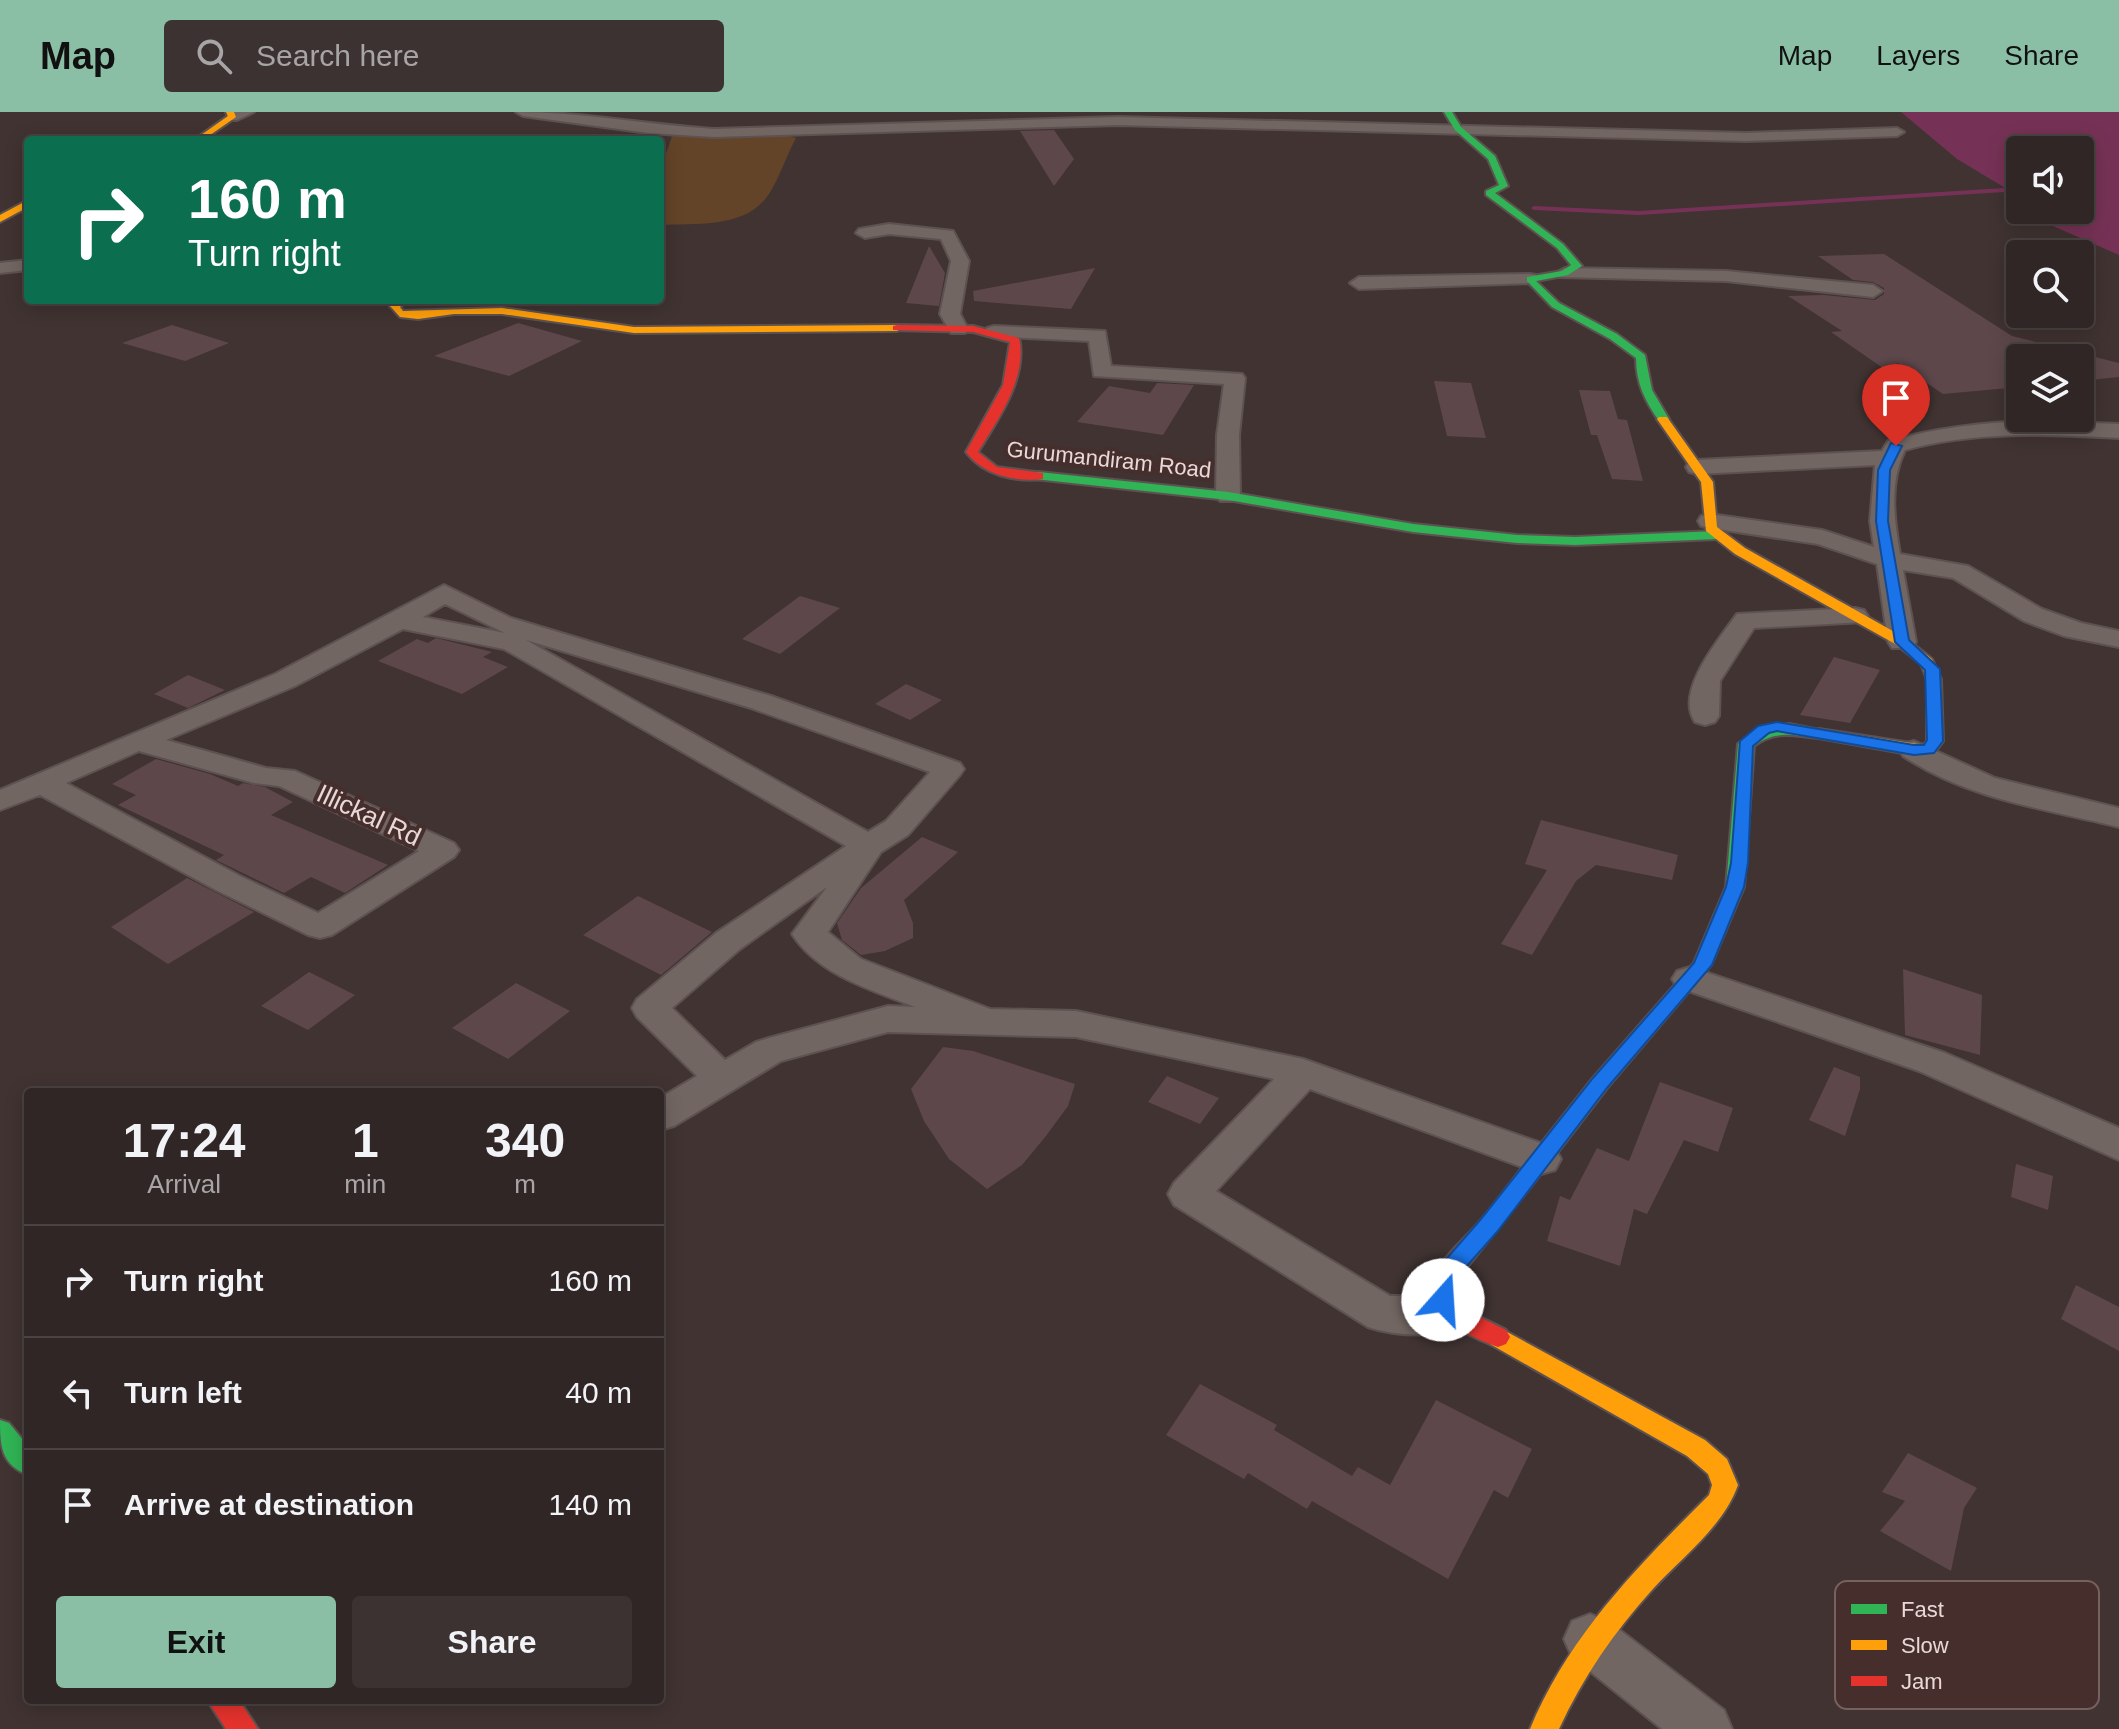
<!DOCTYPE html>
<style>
body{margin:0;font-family:Arial,sans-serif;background:#3c3232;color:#f1f3f6;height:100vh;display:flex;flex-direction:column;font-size:30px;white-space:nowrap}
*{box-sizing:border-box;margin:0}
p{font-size:26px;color:#a8a5a7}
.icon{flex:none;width:44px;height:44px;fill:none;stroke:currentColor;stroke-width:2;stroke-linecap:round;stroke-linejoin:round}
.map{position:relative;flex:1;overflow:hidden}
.side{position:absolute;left:24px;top:976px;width:640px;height:616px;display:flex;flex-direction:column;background:#302626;border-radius:8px;box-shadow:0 4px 20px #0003,0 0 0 2px #4b4343}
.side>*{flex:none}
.banner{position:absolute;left:24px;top:24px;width:640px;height:168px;border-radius:8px;box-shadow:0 4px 20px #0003,0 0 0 2px #4b4343;background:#0b6e4f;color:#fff;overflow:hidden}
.tools{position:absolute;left:2006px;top:24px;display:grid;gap:16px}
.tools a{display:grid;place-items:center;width:88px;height:88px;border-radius:8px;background:#302626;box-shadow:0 4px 20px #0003,0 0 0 2px #4b4343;font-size:40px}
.pin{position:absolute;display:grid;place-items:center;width:68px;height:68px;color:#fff;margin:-82px -34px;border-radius:50% 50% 50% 0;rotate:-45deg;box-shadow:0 0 8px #0007}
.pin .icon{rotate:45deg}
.me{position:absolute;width:88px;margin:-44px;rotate:19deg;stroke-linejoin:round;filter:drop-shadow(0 0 6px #0008)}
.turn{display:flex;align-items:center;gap:28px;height:168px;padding:0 32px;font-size:36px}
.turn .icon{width:104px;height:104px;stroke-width:2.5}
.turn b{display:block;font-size:56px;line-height:68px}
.eta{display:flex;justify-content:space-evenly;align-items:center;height:136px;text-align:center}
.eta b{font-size:48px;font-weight:700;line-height:56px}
.button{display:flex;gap:16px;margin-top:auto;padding:16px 32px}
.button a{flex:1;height:92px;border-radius:8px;background:#8abfa5;color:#111;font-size:32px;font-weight:700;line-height:92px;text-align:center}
.button a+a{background:#3c3232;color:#f1f3f6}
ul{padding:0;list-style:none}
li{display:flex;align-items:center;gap:24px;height:112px;padding:0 32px;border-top:2px solid #4b4343}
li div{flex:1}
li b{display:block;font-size:30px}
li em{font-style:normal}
header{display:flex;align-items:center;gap:48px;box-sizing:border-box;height:112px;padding:0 40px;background:#8abfa5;color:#111}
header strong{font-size:38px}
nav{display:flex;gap:44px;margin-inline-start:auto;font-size:28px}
.search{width:560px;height:72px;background:#3c3232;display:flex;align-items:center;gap:20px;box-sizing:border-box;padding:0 28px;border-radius:8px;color:#a8a5a7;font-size:30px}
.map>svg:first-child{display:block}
.green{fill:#644428}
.water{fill:#763256}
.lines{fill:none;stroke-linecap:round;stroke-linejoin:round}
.stream{fill:#763256;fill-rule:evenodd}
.building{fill:#5d474b}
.street-casing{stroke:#5d5251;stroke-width:4}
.fast-casing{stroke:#5d5251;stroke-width:4}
.slow-casing{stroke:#5d5251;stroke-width:4}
.jam-casing{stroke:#5d5251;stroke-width:4}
.street{fill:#726662;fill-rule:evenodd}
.fast{fill:#30b455;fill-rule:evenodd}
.slow{fill:#ff9f0a;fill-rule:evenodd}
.jam{fill:#e5322d;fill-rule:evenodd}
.route{fill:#1a73e8;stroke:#114b97;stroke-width:2}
.labels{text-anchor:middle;stroke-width:8;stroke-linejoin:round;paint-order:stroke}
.far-street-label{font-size:22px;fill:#e8d9d7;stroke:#462e2c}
.street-label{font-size:26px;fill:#e8d9d7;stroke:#462e2c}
.key{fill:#462e2c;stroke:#77615f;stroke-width:2}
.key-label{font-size:22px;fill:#e8d9d7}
</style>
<header>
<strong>Map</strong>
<div class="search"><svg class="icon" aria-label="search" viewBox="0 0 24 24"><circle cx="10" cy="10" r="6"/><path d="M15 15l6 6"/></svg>Search here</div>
<nav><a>Map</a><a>Layers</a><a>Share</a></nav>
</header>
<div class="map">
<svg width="2119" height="1617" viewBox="0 0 2119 1617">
<rect width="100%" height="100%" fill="#403332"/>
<path class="green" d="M687 21 786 23 796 26C786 44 780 65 769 82 746 117 697 111 660 113V60L672 24Z"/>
<path class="water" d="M1901 0H2119V143L2028 103 2024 98H2080V38H2020V91L2012 80 1957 47Z"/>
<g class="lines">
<path class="stream" d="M2020 75V79L1639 103 1534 98 1531 96 1534 94 1639 99Z"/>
</g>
<path class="building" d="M1054 18 1074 47 1054 74 1020 19Z
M929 134 945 161 939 194 906 191Z
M1884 142 2012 224 2119 251V265L2080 269V246H2020V275L1943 282 1897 251 1890 261 1831 220 1842 219 1788 184 1824 183 1875 188 1884 182V176L1873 170 1853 168 1818 144Z
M1095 156 1071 197 974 189 973 179Z
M518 211 582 229 509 264 434 244Z
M172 213 229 231 185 249 122 231Z
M1434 269 1471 271 1486 326 1447 324Z
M1157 271 1194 273 1163 323 1077 310 1109 274 1150 281Z
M1579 278 1610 279 1618 307 1627 308 1643 369 1612 367 1597 323H1591Z
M800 484 840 496 780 542 742 527Z
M436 526 492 540 483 545 508 555 462 582 378 549 417 527 428 531Z
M1834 545 1880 558 1850 611 1800 603Z
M188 563 225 578 188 596 154 582Z
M906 572 942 588 910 608 875 592Z
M156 647 210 662 238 674 243 671 265 675 293 690 271 703 388 753 345 781 311 765 284 781 216 748 224 743 118 693 136 683 112 672Z
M1541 708 1678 743 1672 768 1596 753 1576 769 1532 843 1501 832 1547 758 1525 752Z
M922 725 958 740 904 788 913 811V826L885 839 861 843 842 828 837 811 861 776Z
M187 766 254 800 168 852 111 815Z
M638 784 712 820 661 863 583 823Z
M1903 857 1982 883 1980 943 1905 923Z
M309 860 355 883 308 918 261 894Z
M516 871 570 899 508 947 452 916Z
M943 935 973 939 1075 972 1068 994 1046 1024 1022 1053 987 1077 949 1047 924 1009 911 977Z
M1834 955 1860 965V977L1845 1024 1809 1008Z
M1167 964 1219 986 1200 1012 1148 990Z
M1660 970 1733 996 1718 1040 1684 1028 1647 1102 1634 1097 1620 1154 1547 1129 1560 1084 1570 1088 1597 1036 1629 1049Z
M2016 1052 2053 1064 2048 1098 2011 1085Z
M2076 1173 2119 1195V1239L2061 1207Z
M1200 1272 1277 1313 1274 1318 1352 1364 1358 1355 1390 1373 1436 1288 1532 1337 1508 1386 1494 1378 1448 1467 1312 1389 1307 1397 1248 1361 1244 1367 1166 1323Z
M1908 1341 1977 1376 1964 1396 1951 1459 1880 1419 1905 1389 1882 1380Z"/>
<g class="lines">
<defs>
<path id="street" d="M233 0H254L237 8H227V2Z
M516 0C582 0 648 13 714 17L1118 5 1746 21 1897 16 1904 20 1897 24 1746 29 1118 13 714 25 648 21 523 4Z
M889 112 953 119 969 149 960 202 968 217 965 221H951L940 202 951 149 941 127 889 122 865 126 856 121 859 117Z
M28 148V158L0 161V151Z
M1565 156 1726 159 1873 173 1882 179 1873 185 1726 169 1559 165 1556 161Z
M1530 162 1536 163 1539 167 1536 171 1359 177 1350 171 1359 165Z
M994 214 1105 219 1111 254 1242 262 1245 266 1239 323 1240 384 1236 389H1220L1216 384 1217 323 1224 272 1094 264 1089 229 987 224 984 220 987 216Z
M2035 309 2119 312V326C2047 322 1975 319 1905 338 1889 371 1894 407 1900 442L1968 454 2042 497 2081 511 2119 519V535L2064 524 2024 509 1953 466 1903 458 1916 530 1912 536H1892L1888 530 1877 452 1818 432 1710 416 1701 414 1698 409 1701 404 1710 402 1822 418 1874 435 1870 409 1875 353 1697 362 1689 360 1686 355 1689 350 1697 348 1882 339 1888 329C1937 316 1984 310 2035 309Z
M444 473 511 506 771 584 960 651 964 657 960 663 908 723 881 740 828 820 861 847 990 897 1076 899 1303 947 1555 1036 1561 1047 1555 1058 1541 1062 1310 977 1216 1079 1390 1184H1456L1471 1189 1478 1202 1471 1215C1442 1225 1397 1225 1368 1215L1174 1093 1168 1082 1174 1071 1274 967 1076 925 888 920 781 949 674 1014 660 1018V986L697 964 637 905 632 896 637 887 716 821 846 734 504 537 403 517 295 574 166 628 266 656 295 659 454 731 459 738 454 745 332 823 320 826 308 823 216 778 40 683 0 698V678L275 562ZM445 492 505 521 423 505ZM526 528 751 596 930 660 886 709 868 720ZM139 639 254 671 279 674 419 739 318 801 240 764 66 671ZM827 775 792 822C818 863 872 878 915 895L888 894 769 926 756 930 725 948 672 896 740 837Z
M1855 496 1864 498 1868 504 1864 510 1754 516 1720 569 1719 604 1715 610 1705 613 1695 610C1674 580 1719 527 1737 502Z
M1914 629 1995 666 2119 696V715C2046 697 1967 687 1903 644L1899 638 1903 632Z
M1690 855 1945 941 2119 1016V1048L1919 959 1677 875 1672 867 1677 859Z
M1590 1502 1608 1509 1724 1598 1732 1617H1662L1572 1545 1564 1527 1572 1509Z"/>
<path id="fast" d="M1444 0H1452L1461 15 1495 44 1508 74 1495 81 1563 132 1582 154 1568 163 1536 169 1559 191 1617 222 1645 243 1652 278 1669 307 1667 309H1659C1645 289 1636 271 1636 246L1610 227 1552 195 1527 169V165L1562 159 1571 153 1557 136 1486 83V79L1499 73 1488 47 1455 18Z
M1039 360 1228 380 1413 412 1517 423 1575 425 1717 419 1723 423 1717 427 1575 433 1517 431 1413 420 1228 388 1035 367V361Z
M1789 612 1825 619 1827 622C1813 634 1785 610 1754 634L1744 775 1711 853 1607 976 1554 1045 1547 1047 1540 1045 1537 1039 1540 1033 1593 966 1694 851 1726 775 1738 632 1759 617Z
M0 1308 9 1311 28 1334V1363C1 1353 0 1333 0 1308Z"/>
<path id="slow" d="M226 0H234L236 5 203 28H194L228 4Z
M28 88V95L0 110V103Z
M396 188H407L400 195 403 199 502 196 634 215 897 213 902 216 897 219 634 221 502 202H454L418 207 400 205 390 194Z
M1659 305H1667L1713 370 1717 415 1745 436 1907 527 1932 547 1941 567 1943 629 1935 640 1914 643 1813 625 1811 622 1819 617 1924 633 1927 629V567L1921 552 1897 533 1735 442 1706 419 1701 370 1657 307Z
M1498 1215 1705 1328 1727 1347 1738 1373C1723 1415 1682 1445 1652 1478 1614 1520 1583 1565 1559 1617H1530C1569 1523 1638 1454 1709 1383L1712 1373 1708 1362 1687 1344 1490 1232 1486 1225 1490 1218Z"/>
<path id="jam" d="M897 213 973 214 1019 226C1028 265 998 308 978 340L997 355 1043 361V367C1015 370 983 363 966 340L1003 273 1010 230 973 220 893 218V214Z
M1547 1031 1554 1033 1557 1039 1554 1045 1453 1173C1455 1198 1486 1207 1506 1218L1510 1225 1506 1232 1498 1235C1462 1222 1413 1198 1440 1154 1451 1137 1469 1123 1482 1107 1502 1083 1520 1058 1540 1033Z
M207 1588H239L258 1617H226Z"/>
</defs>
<use href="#street" class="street-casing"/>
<use href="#fast" class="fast-casing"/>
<use href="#slow" class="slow-casing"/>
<use href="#jam" class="jam-casing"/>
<use href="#street" class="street"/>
<use href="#fast" class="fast"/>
<use href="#slow" class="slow"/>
<use href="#jam" class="jam"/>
</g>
<path class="route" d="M1891 331 1902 334 1890 358 1888 409 1909 528 1940 557 1943 629 1934 641 1914 643 1777 619 1769 621 1753 634 1748 751 1744 775 1712 853 1607 976 1497 1120 1457 1165 1451 1195 1443 1197 1435 1195 1431 1173 1441 1153 1481 1107 1593 966 1694 851 1726 775 1731 751 1740 629 1758 614 1777 610 1914 633H1924L1927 628 1925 558 1895 530 1876 409 1878 358Z"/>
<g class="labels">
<g class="far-street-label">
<text transform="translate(1109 347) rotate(6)" y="8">Gurumandiram Road</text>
</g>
<g class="street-label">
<text transform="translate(369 703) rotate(25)" y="9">Illickal Rd</text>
</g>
</g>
<rect x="1835" y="1469" width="264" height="128" rx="12" class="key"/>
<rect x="1851" y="1492" width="36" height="10" fill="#30b455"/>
<rect x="1851" y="1528" width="36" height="10" fill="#ff9f0a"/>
<rect x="1851" y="1564" width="36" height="10" fill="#e5322d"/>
<g class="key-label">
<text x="1901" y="1505">Fast</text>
<text x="1901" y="1541">Slow</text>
<text x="1901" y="1577">Jam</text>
</g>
</svg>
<div class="tools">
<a><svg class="icon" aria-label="sound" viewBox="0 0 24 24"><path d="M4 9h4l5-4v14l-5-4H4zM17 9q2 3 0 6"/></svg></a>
<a><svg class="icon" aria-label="search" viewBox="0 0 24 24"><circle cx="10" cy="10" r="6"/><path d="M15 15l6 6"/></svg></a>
<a><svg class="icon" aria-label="layers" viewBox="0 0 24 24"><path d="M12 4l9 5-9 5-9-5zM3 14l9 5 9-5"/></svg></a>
</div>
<div class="pin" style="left:1896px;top:334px;background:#d93025"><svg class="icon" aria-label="arrive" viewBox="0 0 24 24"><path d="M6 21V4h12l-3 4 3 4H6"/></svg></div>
<svg class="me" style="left:1443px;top:1188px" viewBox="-20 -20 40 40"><circle r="19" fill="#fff"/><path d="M0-13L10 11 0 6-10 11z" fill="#1a73e8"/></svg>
<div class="banner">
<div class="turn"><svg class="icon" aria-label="right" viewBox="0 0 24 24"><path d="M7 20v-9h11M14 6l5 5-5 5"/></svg><div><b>160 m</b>Turn right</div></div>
</div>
<section class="side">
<div class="eta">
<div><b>17:24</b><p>Arrival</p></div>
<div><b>1</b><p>min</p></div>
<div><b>340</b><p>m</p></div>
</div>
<ul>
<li><svg class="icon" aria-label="right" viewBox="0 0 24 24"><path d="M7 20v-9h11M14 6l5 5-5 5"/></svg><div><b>Turn right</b></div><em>160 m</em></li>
<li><svg class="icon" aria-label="left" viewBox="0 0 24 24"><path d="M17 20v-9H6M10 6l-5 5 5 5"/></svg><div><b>Turn left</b></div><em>40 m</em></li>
<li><svg class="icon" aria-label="arrive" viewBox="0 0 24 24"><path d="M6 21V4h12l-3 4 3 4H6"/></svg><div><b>Arrive at destination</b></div><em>140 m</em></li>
</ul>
<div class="button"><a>Exit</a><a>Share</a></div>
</section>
</div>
